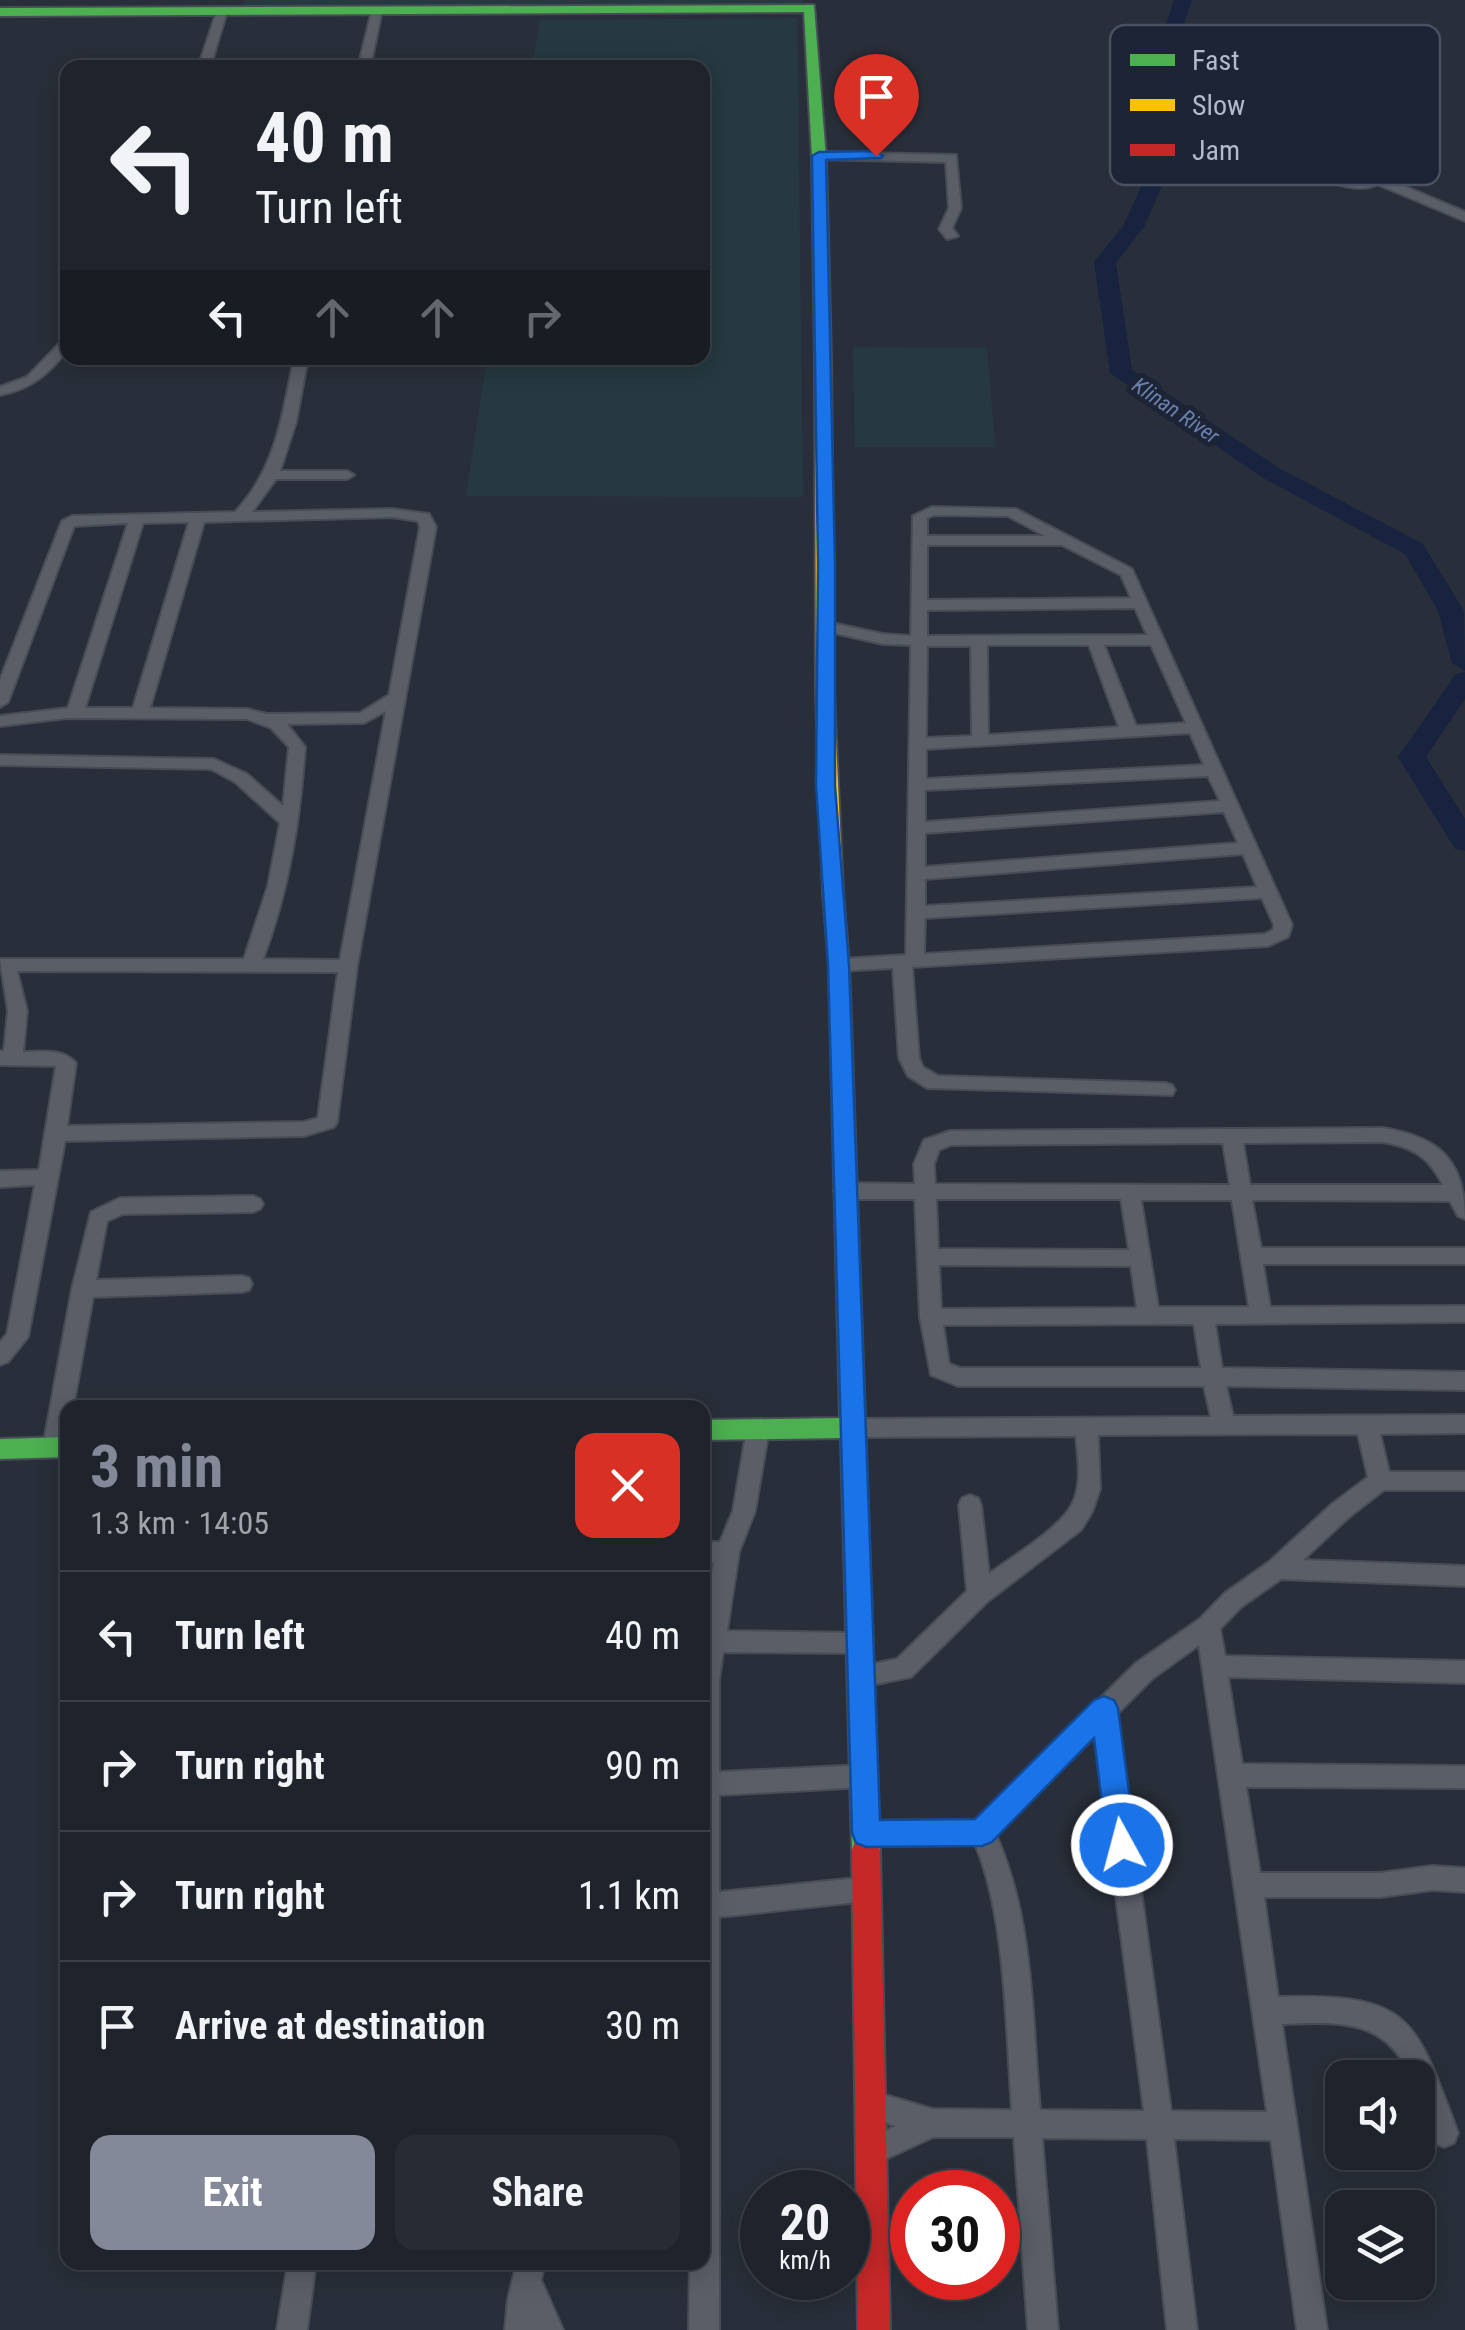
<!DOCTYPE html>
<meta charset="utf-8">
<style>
body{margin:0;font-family:"Roboto Condensed",sans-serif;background:#272b34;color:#f1f3f6;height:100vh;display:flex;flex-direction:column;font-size:38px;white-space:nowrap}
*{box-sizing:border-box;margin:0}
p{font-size:32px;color:#a1a4a9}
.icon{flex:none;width:55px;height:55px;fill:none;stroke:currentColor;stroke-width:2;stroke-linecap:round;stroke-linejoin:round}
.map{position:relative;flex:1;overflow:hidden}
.panel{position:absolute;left:60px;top:1400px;width:650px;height:870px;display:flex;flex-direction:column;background:#1f232c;border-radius:20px;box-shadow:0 5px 25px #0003,0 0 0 2px #3c4048}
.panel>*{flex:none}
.guide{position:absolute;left:60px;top:60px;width:650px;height:305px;border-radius:20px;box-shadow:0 5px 25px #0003,0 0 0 2px #3c4048;background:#1f232c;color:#f1f3f6;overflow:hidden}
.fabs{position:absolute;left:1325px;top:2060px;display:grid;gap:20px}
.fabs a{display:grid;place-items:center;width:110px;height:110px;border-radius:20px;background:#1f232c;box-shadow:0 5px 25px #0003,0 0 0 2px #3c4048;font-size:50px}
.speed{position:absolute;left:740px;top:2170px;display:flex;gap:20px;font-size:50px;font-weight:700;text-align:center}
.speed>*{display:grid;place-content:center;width:130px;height:130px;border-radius:50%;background:#1f232c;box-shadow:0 5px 25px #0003,0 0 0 2px #3c4048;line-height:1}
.speed small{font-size:25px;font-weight:400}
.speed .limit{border:15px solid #d22;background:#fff;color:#111}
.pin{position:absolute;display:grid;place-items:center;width:85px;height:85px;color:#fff;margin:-102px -42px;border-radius:50% 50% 50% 0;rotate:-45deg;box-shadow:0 0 10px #0007}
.pin .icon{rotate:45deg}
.me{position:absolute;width:110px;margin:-55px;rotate:353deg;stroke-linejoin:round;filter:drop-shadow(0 0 8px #0008)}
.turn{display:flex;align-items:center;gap:35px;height:210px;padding:0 30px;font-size:45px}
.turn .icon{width:130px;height:130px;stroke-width:2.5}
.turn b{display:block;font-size:70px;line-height:85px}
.lanes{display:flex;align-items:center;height:95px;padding:0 30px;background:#0003;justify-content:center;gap:50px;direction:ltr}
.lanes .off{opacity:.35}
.round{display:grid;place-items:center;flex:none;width:105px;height:105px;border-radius:20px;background:#272b34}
.overview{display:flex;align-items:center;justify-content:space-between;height:170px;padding:0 30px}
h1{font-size:60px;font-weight:700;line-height:75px;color:#838998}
.action{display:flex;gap:20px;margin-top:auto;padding:20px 30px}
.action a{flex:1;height:115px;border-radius:20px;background:#838998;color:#fff;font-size:40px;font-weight:700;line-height:115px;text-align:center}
.action a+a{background:#272b34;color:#f1f3f6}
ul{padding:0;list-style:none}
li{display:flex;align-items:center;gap:30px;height:130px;padding:0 30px;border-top:2px solid #3c4048}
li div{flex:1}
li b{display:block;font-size:38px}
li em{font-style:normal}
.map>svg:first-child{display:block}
.green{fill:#263940}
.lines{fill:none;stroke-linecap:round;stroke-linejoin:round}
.river{fill:#17233f;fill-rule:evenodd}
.street-casing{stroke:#474c56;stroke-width:4}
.fast-casing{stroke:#474c56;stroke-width:4}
.slow-casing{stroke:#474c56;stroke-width:4}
.jam-casing{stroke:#474c56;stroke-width:4}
.street{fill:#5a5e67;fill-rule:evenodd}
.fast{fill:#4caf50;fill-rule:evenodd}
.slow{fill:#ffc107;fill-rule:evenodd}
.jam{fill:#c62828;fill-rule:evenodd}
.route{fill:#1a73e8;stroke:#114b97;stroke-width:2.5}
.labels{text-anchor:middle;stroke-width:10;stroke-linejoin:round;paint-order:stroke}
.far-water-label{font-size:22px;font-style:italic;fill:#6a80ac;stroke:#1c2435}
.key{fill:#1c2435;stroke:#495162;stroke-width:2.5}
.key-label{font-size:28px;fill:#b3bacb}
</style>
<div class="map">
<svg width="1465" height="2330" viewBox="0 0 1465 2330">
<rect width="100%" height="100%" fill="#292f3a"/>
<path class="green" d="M245 0H803V4L243 7Z
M797 18 803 497 466 496 487 358H702V68L532 67 540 20Z
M853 347 987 348 995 447H855Z"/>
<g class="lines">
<path class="river" d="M1174 0H1192L1179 39 1190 121 1144 227 1116 263 1132 370 1279 468 1423 544 1464 611 1465 671 1452 663 1438 611 1405 554 1263 478 1110 373 1094 262 1124 225 1170 121 1161 39Z
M1465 672V699L1426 757 1465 819V851L1455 849 1398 757 1456 674Z"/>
<defs>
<path id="street" d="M377 7 382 10 370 68H358L372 10Z
M222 8 227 11 210 68H198L217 11Z
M819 152 956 155 961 208 952 228 958 236 947 239 939 229 949 208 946 162 815 159V153Z
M1251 155C1292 155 1326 177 1365 181L1361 175 1371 172 1465 212V221L1377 184C1351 200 1291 162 1258 163L1275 175 1265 178 1250 170 1245 159Z
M68 335V349C49 374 31 389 0 395V387L27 377Z
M294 358H308L296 422 280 471H347L354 475 347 479H276L252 512 392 509 429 514 436 527 357 966 337 1122 334 1127 304 1136 65 1141 28 1337 8 1362 0 1365V1342L7 1334 35 1185 0 1187V1171L39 1170 56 1066 0 1065V1051H4L8 1011 0 959H244L268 886 280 823 235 782 211 769 0 765V755L214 759 247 774 283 806 289 747 271 728 247 719 67 718 0 726V716L68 708 128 523 74 526 8 702 0 707V680L62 521 72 516 235 512C276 469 283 414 294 358ZM392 517 418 521 420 527 389 695 360 713 267 714 247 709 150 708 204 522ZM189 522 133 708H85L143 523ZM386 711 340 960 263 959C289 890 300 820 305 747L287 724 364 723ZM17 971 338 972 318 1118 304 1122 67 1126 76 1063C63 1048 41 1052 23 1052L27 1011Z
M932 507 1016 509 1132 569 1292 925 1288 937 1268 946 912 967 919 1058 923 1067 938 1076 1165 1083 1172 1085 1175 1090 1172 1095 927 1088 908 1076 899 1058 893 968 839 971 830 965 839 959 906 955 911 645 883 644 821 630 819 627 827 622 883 634 911 636 913 516ZM934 515 1008 516 1045 536H927V518ZM927 545H1062L1121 575 1131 598 927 600ZM1135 608 1147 635 927 636V610ZM987 645H1089L1119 727 988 735ZM1104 645H1151L1186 723 1136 726ZM927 646H971L972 736 926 738ZM1190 733 1204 765 926 779V749ZM1208 776 1220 801 925 822V790ZM1224 812 1238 843 925 867V833ZM1243 854 1257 887 925 906V879ZM1262 898 1274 925 1273 930 1265 934 924 954 925 918Z
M1383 1128C1439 1137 1465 1160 1465 1219L1458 1216 1450 1201 1252 1200 1261 1248H1465V1264H1263L1270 1307 1465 1306V1322L1215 1324 1222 1368 1465 1372V1390L1226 1386 1233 1416 1465 1415V1433L1380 1434 1389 1472H1465V1490H1384L1348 1518 1303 1560 1465 1566V1586L1281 1579 1241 1607 1220 1629 1225 1656 1465 1661V1683L1228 1677 1242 1764 1465 1766V1788L1246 1787 1260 1873H1380L1432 1866 1465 1868V1892L1432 1890 1380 1897H1264L1278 1997C1412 1993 1415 2018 1458 2133L1454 2143 1444 2147 1434 2143 1418 2095V2078H1411C1386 2017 1338 2022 1282 2024L1327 2330H1297L1271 2140 1174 2139 1197 2330H1167L1147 2139 1042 2138 1058 2330H1028L1014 2137H933L873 2165 863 2161 859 2151 863 2141 896 2126 862 2115 858 2105 862 2095 872 2091 932 2109 1012 2110C1006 2031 1006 1915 975 1844L866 1845 857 1841 853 1833 857 1825 866 1821 977 1820 1136 1663 1200 1619 1225 1593 1269 1562 1332 1504 1368 1477 1358 1434 1098 1435 1100 1489 1092 1512 1081 1530 987 1602 911 1677 861 1687 853 1684 849 1676 853 1668 897 1659 967 1591 959 1505 962 1498 970 1495 978 1498 981 1505 989 1574C1011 1557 1065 1526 1074 1500 1082 1480 1078 1457 1076 1436L852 1437 844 1434 841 1428 844 1422 852 1419 1211 1417 1204 1386H958L931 1375 920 1317 915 1199H844L837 1196 834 1191 837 1186 844 1183 915 1184 914 1164 924 1140 950 1131ZM1383 1142C1413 1147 1429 1157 1443 1185H1250L1243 1143ZM1223 1143 1230 1185 935 1184 934 1164 939 1150 951 1145ZM936 1199H1121L1129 1250 938 1249ZM1141 1200H1232L1249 1307H1158ZM939 1265 1131 1266 1137 1308 941 1309ZM1194 1324 1201 1368H960L949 1364 943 1325ZM1199 1645 1267 2112 1171 2111 1117 1714 1152 1679ZM1095 1736 1144 2111 1040 2110C1032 2020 1034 1919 996 1835Z
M253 1196 260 1199 263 1204 260 1209 253 1212 123 1214 107 1221 96 1280 242 1276 249 1278 252 1284 249 1290 242 1292 93 1297 73 1408H68V1434L62 1453 54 1456 46 1453 43 1447 72 1289 91 1212 120 1198Z
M758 1420 766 1423 769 1429 755 1511 739 1552 727 1631 860 1633 868 1636 872 1643 868 1650 860 1653 723 1652 719 1680V1772L864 1765 873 1768 876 1776 873 1784 864 1787 719 1795V1892L867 1877 876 1880 880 1889 876 1898 867 1901 719 1917V2330H689L690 2262H702V1633L714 1562H702V1542H720L733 1511 747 1429 750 1423Z
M288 2262H316L307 2330H277Z
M517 2262H545L541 2280 563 2330H505L508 2299Z"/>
<path id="fast" d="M814 5 826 158 831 360 823 365 815 360 812 158 804 12 0 16V8Z
M833 886 843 893 849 965 880 1850 876 1860 866 1863 856 1860 852 1850 841 1438 702 1440V1420L840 1418 829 965 823 893Z
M68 1437V1457L0 1459V1439Z"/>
<path id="slow" d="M823 355 831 360 834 694 843 893 833 900 823 893 816 694 815 360Z"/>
<path id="jam" d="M866 1837 876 1840 880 1850 890 2330H858L852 1850 856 1840Z"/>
</defs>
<use href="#street" class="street-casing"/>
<use href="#fast" class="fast-casing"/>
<use href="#slow" class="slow-casing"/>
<use href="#jam" class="jam-casing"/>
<use href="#street" class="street"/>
<use href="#fast" class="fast"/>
<use href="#slow" class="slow"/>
<use href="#jam" class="jam"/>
</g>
<path class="route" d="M876 151 883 156 881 158 826 160 835 564V786L849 965 880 1820 975 1819 1094 1700 1104 1696 1114 1700 1118 1708 1136 1845 1132 1855 1122 1859 1111 1855 1107 1845 1094 1738 992 1842 982 1846 866 1847 856 1843 852 1833 828 965 816 786 818 564 812 156 819 152Z"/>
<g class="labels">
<g class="far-water-label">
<text transform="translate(1176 410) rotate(34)" y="8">Klinan River</text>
</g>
</g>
<rect x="1110" y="25" width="330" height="160" rx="15" class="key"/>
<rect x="1130" y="54" width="45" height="12" fill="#4caf50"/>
<rect x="1130" y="99" width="45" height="12" fill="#ffc107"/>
<rect x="1130" y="144" width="45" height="12" fill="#c62828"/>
<g class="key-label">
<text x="1192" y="70">Fast</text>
<text x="1192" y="115">Slow</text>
<text x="1192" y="160">Jam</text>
</g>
</svg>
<div class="fabs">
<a><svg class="icon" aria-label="sound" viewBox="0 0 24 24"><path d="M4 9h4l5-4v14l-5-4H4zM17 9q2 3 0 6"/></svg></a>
<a><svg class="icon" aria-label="layers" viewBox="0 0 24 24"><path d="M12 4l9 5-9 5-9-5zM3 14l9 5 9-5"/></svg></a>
</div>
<div class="speed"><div>20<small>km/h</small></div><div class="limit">30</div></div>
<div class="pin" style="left:876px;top:156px;background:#d93025"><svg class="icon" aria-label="arrive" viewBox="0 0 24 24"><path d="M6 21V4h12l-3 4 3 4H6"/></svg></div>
<svg class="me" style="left:1122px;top:1845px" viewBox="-20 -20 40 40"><circle r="17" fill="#1a73e8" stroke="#fff" stroke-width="3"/><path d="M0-11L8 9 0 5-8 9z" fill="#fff"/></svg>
<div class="guide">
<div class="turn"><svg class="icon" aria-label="left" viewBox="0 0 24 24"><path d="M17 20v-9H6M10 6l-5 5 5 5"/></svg><div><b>40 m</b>Turn left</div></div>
<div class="lanes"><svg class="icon" aria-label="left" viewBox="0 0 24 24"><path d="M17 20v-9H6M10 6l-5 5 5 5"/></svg><svg class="icon off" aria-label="ahead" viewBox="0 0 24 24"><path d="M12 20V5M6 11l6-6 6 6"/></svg><svg class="icon off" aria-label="ahead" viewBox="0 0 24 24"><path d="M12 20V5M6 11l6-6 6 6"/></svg><svg class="icon off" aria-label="right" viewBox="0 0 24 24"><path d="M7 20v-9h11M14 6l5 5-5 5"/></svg></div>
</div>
<section class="panel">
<div class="overview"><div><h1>3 min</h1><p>1.3 km · 14:05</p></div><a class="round" style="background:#d93025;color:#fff"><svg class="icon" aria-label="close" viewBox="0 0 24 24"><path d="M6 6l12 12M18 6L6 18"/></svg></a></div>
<ul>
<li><svg class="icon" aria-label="left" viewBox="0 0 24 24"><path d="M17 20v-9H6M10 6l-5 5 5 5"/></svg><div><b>Turn left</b></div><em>40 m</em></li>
<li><svg class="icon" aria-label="right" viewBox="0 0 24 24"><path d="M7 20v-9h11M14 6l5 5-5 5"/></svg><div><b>Turn right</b></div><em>90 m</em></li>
<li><svg class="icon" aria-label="right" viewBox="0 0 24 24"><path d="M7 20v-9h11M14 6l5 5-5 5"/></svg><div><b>Turn right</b></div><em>1.1 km</em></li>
<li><svg class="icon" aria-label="arrive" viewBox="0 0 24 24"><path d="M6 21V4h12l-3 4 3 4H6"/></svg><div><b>Arrive at destination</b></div><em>30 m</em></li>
</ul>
<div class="action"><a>Exit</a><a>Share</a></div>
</section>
</div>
